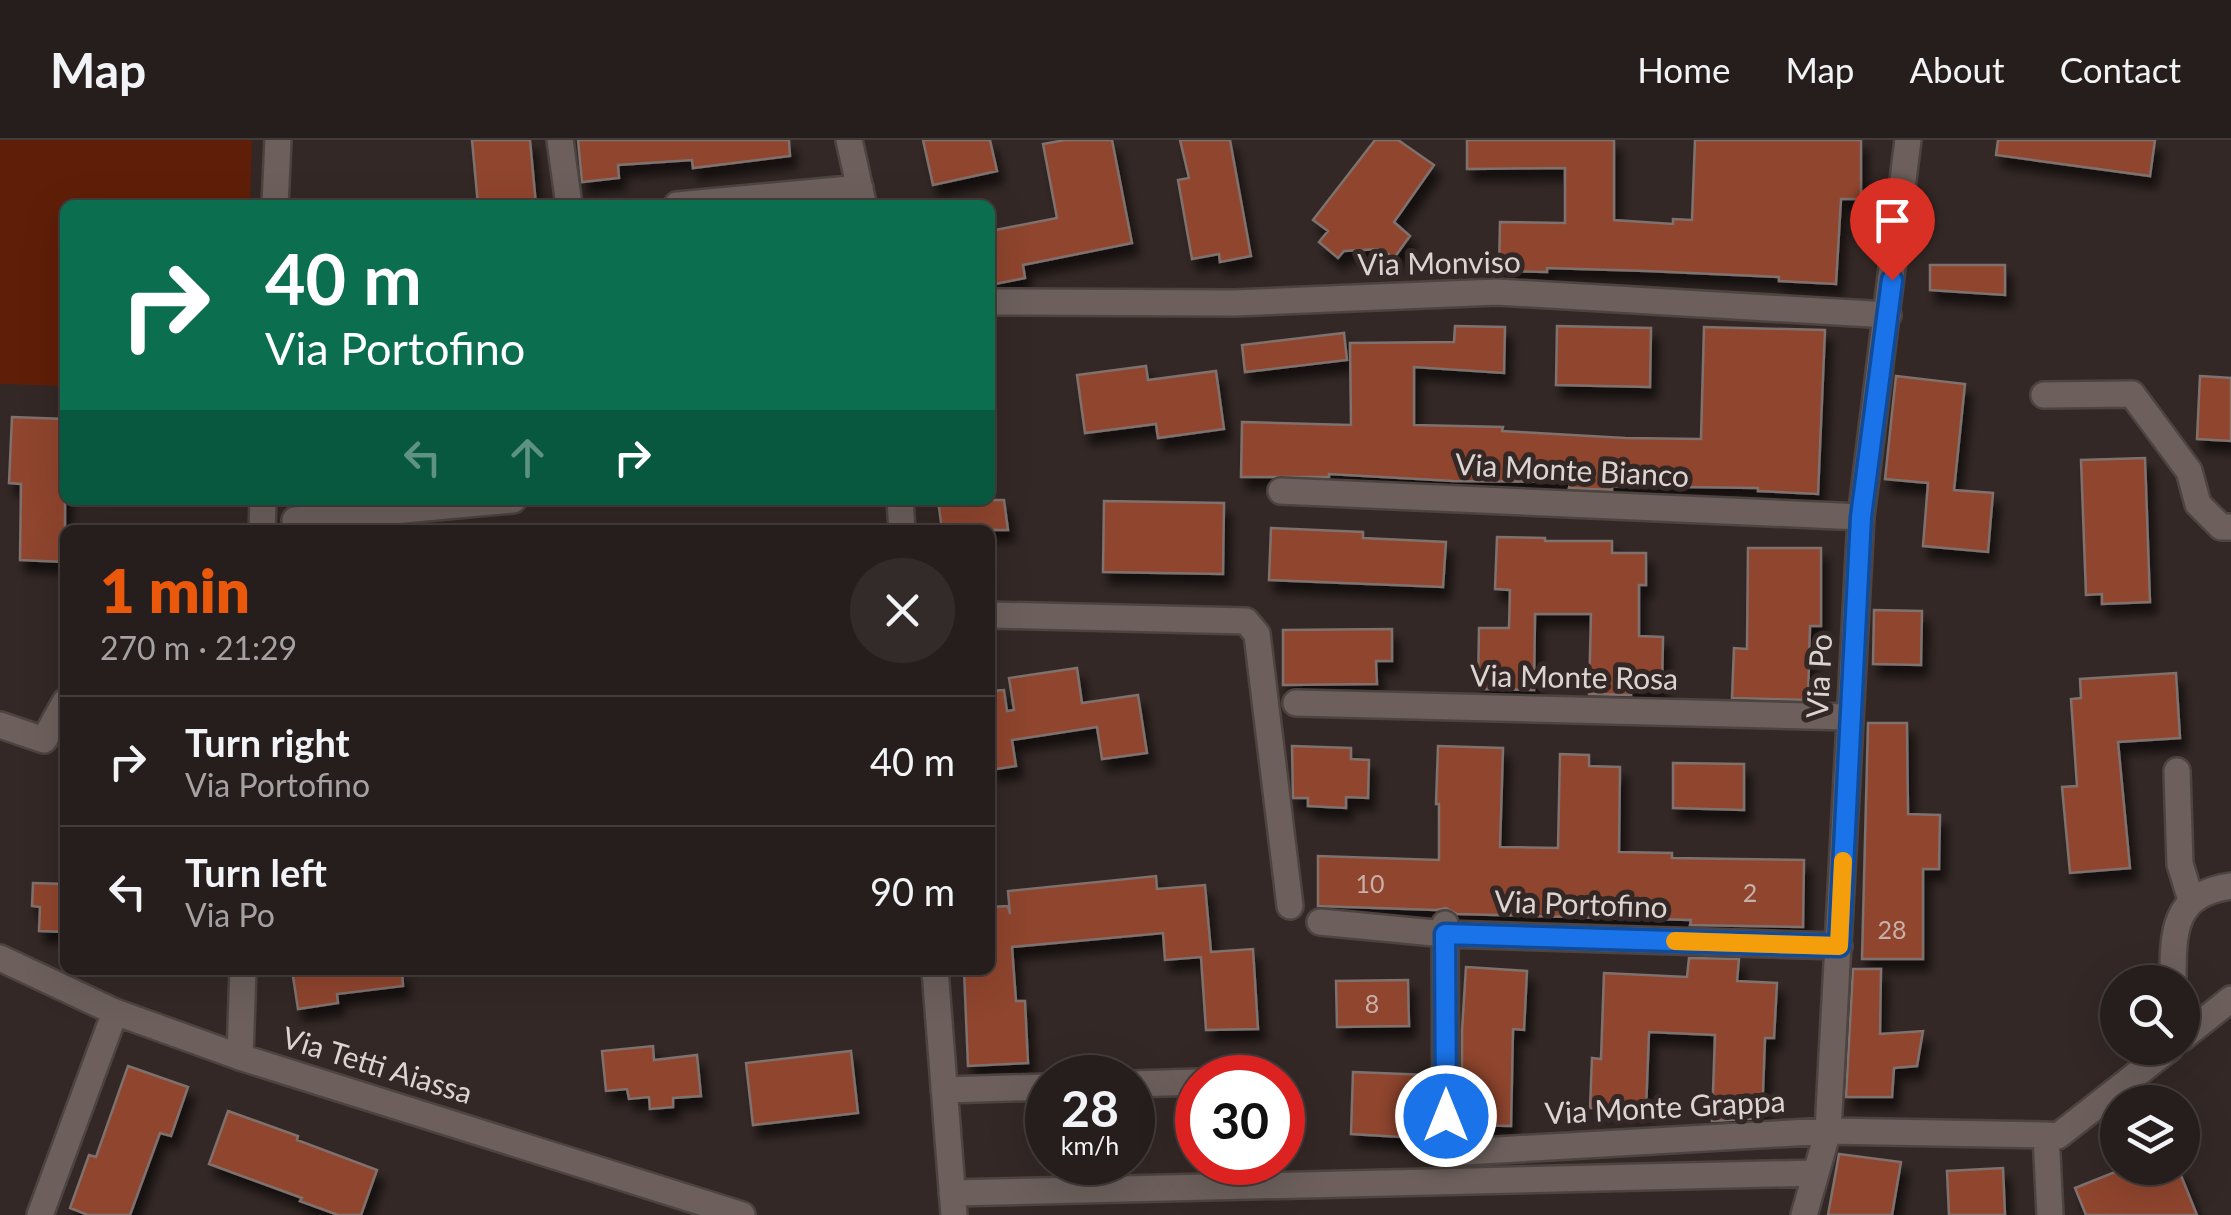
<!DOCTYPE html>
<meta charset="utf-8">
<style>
body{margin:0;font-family:Lato,sans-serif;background:#322b29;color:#f1f3f6;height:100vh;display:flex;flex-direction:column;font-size:38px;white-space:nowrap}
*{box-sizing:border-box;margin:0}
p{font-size:32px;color:#a4a2a3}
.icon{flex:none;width:55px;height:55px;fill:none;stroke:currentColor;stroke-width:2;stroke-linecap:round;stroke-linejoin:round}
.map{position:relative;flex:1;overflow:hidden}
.drawer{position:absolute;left:60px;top:385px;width:935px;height:450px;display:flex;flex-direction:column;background:#261e1c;border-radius:15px;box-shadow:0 10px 40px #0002,0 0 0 2px #423c3b}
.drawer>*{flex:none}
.guide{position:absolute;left:60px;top:60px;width:935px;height:305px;border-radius:15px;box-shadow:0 10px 40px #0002,0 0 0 2px #423c3b;background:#0b6e4f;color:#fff;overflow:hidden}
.tools{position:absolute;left:2100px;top:825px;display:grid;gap:20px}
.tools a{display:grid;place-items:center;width:100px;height:100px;border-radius:50%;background:#261e1c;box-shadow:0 10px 40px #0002,0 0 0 2px #423c3b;font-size:50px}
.speed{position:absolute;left:1025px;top:915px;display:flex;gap:20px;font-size:50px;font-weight:700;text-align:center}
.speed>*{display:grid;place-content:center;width:130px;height:130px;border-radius:50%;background:#261e1c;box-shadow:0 10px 40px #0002,0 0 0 2px #423c3b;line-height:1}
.speed small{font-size:25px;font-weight:400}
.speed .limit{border:15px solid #d22;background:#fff;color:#111}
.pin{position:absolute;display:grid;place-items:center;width:85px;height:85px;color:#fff;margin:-102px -42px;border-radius:50% 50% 50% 0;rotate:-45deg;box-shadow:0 0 10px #0007}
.pin .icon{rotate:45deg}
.me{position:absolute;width:110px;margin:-55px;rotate:0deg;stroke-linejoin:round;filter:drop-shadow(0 0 8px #0008)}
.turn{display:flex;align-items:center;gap:35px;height:210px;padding:0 40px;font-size:45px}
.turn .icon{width:130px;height:130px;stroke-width:2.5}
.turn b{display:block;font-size:70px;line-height:85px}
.lanes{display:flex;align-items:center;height:95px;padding:0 40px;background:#0003;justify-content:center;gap:50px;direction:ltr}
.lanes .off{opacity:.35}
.round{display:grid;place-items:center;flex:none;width:105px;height:105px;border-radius:52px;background:#322b29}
.summary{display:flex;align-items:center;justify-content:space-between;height:170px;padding:0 40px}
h1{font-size:60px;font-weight:800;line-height:75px;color:#ea580c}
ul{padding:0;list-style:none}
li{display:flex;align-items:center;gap:30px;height:130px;padding:0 40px;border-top:2px solid #423c3b}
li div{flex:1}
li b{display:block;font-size:38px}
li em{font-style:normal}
header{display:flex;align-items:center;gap:60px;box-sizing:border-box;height:140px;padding:0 50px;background:#261e1c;border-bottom:2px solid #423c3b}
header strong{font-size:48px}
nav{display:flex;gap:55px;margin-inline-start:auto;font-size:35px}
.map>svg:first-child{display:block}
.green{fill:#5f1e08}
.building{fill:#8f442e;stroke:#7f716d;stroke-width:2.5;filter:url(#shadow)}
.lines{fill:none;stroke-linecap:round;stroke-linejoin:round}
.minor-casing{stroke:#4d4441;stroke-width:30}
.minor{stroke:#6d605c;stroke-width:25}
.route-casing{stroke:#114b97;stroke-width:25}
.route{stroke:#1a73e8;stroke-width:18}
.slow{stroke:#f59e0b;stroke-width:18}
.labels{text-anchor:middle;stroke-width:10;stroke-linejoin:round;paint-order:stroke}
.number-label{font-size:25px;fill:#c8b0a8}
.street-label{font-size:30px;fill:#dbd4d1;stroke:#332825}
</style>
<header>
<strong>Map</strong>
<nav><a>Home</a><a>Map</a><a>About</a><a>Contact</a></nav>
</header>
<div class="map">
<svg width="2231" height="1075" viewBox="0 0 2231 1075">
<defs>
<filter id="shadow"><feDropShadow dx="6" dy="11" stdDeviation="5" flood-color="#0009"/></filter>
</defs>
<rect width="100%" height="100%" fill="#332825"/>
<path class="green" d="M0 0H252L250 65H65V246L0 244Z"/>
<path class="building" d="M472 0H530L536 65H478Z
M578 0H789L790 16 693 28 692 20 618 25 619 38 582 42Z
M923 0H990L997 31 933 45Z
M1065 0H1112L1132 103 1023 125 1025 138 990 145V91L1057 78 1043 4Z
M1180 0H1230L1251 116 1220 122 1219 114 1192 119 1178 40 1189 38Z
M1375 0H1398L1434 25 1394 82 1410 96 1394 118 1381 109 1344 111 1338 118 1319 102 1328 91 1313 80Z
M1467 0H1614V80L1673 84V79L1692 80 1695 0H1861V59H1841L1836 144 1779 141V137L1647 131 1547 128V132L1499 131 1500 82 1565 83V28L1467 29Z
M1998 0H2155L2150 36 1996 15Z
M1930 125H2005V155L1930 150Z
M1455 186 1505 187 1504 233 1414 227V285L1503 287 1502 291 1625 298 1701 299 1704 187 1825 190 1818 354 1758 351V348L1612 346V350L1569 348 1570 342 1454 341 1329 334V337H1241L1242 282 1351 285 1350 203 1454 202Z
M1557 186 1651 188 1650 247 1556 245Z
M1344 193 1347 220 1245 232 1242 205Z
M1146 226 1148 240 1216 231 1224 289 1158 298 1156 284 1085 293 1077 235Z
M1896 236 1965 244 1954 350 1993 353 1988 412 1923 406 1928 343 1885 339Z
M2200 236 2231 238V301L2197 299Z
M12 277 65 279V422L20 420 21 344 9 343Z
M2145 318 2150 462 2102 464V454L2086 455 2081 320Z
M938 360H1004L1008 390H942Z
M1104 361 1224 363 1223 434 1103 432Z
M1271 388 1363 392V398L1446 402 1443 447 1269 440Z
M1497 397 1545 398V401H1612V413H1646V445H1639V496L1663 497 1662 549H1631V555L1589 554 1591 474H1535L1534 550 1478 549 1479 488H1509L1510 450 1495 449Z
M1748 408H1821V486H1810L1808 560 1732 558 1734 508 1747 509Z
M1874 470 1922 471 1921 525 1873 524Z
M1392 489V521H1376L1377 544 1283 545V490Z
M1077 528 1082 563 1138 555 1147 613 1102 619 1097 587 1012 600 1016 626 990 630V551L1004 550 1007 571 1014 570 1009 538Z
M2176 533 2180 598 2118 602 2130 728 2070 733 2062 647 2077 646 2071 559 2081 558 2080 539Z
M1868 583H1907L1908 674 1940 675 1939 729H1923V819H1862Z
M1292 606 1351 608V619L1369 620 1368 658 1346 657V668L1308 666V658H1293Z
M1438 606 1503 608 1500 707 1558 708 1560 614 1589 615V626L1620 627 1619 712 1672 713V718L1804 720 1803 787 1690 785 1691 780 1457 774 1446 768 1436 770 1318 766V716L1439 720V664H1436Z
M1673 623 1744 624V670L1673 668Z
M1156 736 1157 749 1205 745 1211 812 1253 809 1258 889 1206 890 1201 817 1165 820 1163 793 1012 807 1016 861H1025L1028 923 968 926 964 830H990V767L1008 766 1010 774 1008 751Z
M33 743 65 744V792L39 791 40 767 32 766Z
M1689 818 1739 819 1737 841 1777 843 1774 898H1765L1762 978 1712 981 1715 895 1649 892 1646 970 1590 968 1592 918 1601 919 1604 833 1687 837Z
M1466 827 1527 831 1524 890 1513 889 1511 986 1462 985V891Z
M1853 829H1881L1880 894 1923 891 1917 926 1894 928 1892 957H1846Z
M292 830H402L403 846 337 854 338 863 298 869Z
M1408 840 1409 886 1337 887 1336 841Z
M653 906 654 920 697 915 701 956 673 958V967L650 969 649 957 629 959 627 949 606 951 602 911Z
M851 911 858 973 753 985 746 923Z
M128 926 188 947 171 996 160 993 130 1075H88L70 1068 89 1015 96 1017Z
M1353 932 1429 935 1430 984H1418V998L1351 994Z
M228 971 298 996 297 1000 377 1030 361 1075H338L300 1061 302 1058 209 1024Z
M1839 1014 1901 1022 1892 1075H1828Z
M2003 1028 2005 1075H1949L1947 1031Z
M2125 1028H2178L2197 1075H2086L2075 1048Z"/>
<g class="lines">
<defs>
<path id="minor" d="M560 0 569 65
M849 0 863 63
M275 65 278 0
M677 65 860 48
M990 162 1234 163 1497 152 1888 175
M2044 255 2132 254 2189 331 2198 364 2221 387H2231
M1281 351 1861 377
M900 360 902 390
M295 380 513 360
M262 390 263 360
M990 475 1246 481 1257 494 1290 766
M1296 563 1850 577
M0 585 44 600 65 562
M2177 631 2180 724 2191 760
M1320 782 1445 794 1839 806
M1445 784 1446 1013 1828 991 2046 995 2050 1075
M0 818 115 872 240 917 742 1075
M935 830 954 1075
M2173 842C2173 793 2172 754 2231 746
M2182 898 2231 859
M240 917 243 830
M1132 944 1198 942
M944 950 1048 947
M2046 995 2058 996 2170 908
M952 1053 1816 1033
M40 1075 115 872
M1804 1075 1828 991 1861 377 1908 0"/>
</defs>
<use href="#minor" class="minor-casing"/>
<use href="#minor" class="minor"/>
</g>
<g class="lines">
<defs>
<path id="route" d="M1446 976 1445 794 1839 806 1861 377 1892 140"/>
</defs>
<use href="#route" class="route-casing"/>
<use href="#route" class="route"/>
<path class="slow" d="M1675 801 1839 806 1843 721"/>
</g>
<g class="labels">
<g class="number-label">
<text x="1370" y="753">10</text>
<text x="1750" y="762">2</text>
<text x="1892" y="799">28</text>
<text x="1372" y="873">8</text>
</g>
<g class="street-label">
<text transform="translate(1439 124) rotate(-1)" y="10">Via Monviso</text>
<text transform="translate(1572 331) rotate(3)" y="10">Via Monte Bianco</text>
<text transform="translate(1820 536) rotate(-87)" y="10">Via Po</text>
<text transform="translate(1574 538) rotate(1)" y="10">Via Monte Rosa</text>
<text transform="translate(1581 765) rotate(2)" y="10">Via Portofino</text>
<text transform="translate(377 926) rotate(17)" y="10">Via Tetti Aiassa</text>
<text transform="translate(1665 968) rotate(-3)" y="10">Via Monte Grappa</text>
</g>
</g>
</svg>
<div class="tools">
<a><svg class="icon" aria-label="search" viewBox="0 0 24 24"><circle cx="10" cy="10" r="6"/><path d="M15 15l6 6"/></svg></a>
<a><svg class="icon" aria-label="layers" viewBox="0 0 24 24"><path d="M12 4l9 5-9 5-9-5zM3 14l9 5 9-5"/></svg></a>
</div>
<div class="speed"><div>28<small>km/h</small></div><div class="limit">30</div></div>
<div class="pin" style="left:1892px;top:140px;background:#d93025"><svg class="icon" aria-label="arrive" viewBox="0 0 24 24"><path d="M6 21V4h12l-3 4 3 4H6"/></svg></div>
<svg class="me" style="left:1446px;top:976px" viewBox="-20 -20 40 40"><circle r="17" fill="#1a73e8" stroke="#fff" stroke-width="3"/><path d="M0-11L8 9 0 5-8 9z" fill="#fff"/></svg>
<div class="guide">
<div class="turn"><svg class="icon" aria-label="right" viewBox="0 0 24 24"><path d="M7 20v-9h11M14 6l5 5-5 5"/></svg><div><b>40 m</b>Via Portofino</div></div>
<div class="lanes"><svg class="icon off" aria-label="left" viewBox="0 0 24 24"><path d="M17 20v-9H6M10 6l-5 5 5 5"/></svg><svg class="icon off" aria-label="ahead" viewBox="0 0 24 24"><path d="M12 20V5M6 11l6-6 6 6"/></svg><svg class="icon" aria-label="right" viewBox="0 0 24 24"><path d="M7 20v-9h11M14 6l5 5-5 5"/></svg></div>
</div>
<section class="drawer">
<div class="summary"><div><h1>1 min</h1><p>270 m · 21:29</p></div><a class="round"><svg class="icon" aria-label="close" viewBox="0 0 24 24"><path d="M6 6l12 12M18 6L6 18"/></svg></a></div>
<ul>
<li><svg class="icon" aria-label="right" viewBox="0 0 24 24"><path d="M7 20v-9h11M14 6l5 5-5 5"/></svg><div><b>Turn right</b><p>Via Portofino</p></div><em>40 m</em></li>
<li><svg class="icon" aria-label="left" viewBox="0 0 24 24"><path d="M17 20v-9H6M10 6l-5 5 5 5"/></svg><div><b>Turn left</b><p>Via Po</p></div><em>90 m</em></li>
</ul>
</section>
</div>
